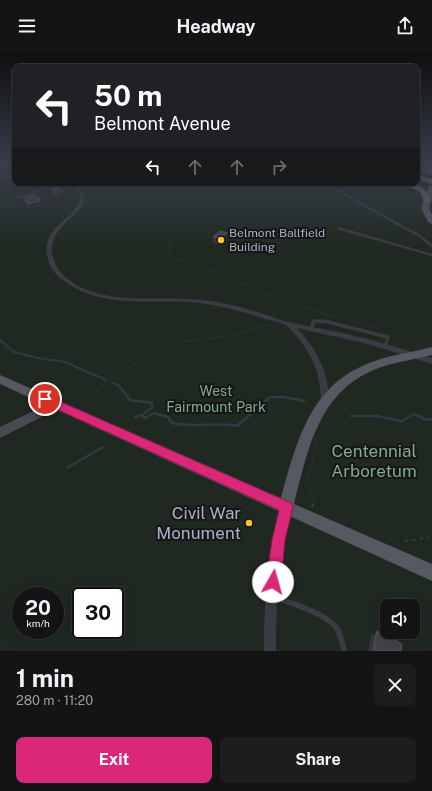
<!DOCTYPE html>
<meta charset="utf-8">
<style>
body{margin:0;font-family:"Public Sans",sans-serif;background:#1d1d1f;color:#f1f3f6;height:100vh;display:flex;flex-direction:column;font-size:15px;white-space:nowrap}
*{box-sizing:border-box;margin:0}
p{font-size:13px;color:#9d9ea1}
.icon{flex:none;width:22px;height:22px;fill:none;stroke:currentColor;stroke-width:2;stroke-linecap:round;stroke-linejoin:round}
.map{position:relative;height:599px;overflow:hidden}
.panel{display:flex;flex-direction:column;background:#141416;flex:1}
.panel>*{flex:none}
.guide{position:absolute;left:12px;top:12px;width:408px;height:122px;border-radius:8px;box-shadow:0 4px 16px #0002,0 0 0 1px #333335;background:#202124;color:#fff;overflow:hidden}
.controls{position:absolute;left:380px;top:547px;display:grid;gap:8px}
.controls a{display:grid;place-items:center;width:40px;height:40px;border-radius:8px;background:#141416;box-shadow:0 4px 16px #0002,0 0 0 1px #333335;font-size:20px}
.speed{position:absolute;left:12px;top:535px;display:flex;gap:8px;font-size:20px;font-weight:700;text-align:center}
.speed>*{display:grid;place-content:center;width:52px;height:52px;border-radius:50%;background:#141416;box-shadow:0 4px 16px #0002,0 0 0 1px #333335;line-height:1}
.speed small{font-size:10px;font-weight:400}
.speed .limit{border:2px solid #111;border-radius:6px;background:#fff;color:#111}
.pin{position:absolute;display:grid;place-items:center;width:34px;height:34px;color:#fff;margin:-17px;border:2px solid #fff;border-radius:50%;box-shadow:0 1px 4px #0007}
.me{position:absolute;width:44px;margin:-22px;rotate:7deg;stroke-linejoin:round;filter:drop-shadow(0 0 3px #0008)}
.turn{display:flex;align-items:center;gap:14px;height:84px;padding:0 16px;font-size:18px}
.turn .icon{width:52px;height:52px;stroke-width:2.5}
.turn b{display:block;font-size:28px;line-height:34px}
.lanes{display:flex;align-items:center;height:38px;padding:0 16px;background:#0003;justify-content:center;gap:20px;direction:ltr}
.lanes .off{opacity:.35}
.round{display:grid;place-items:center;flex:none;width:42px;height:42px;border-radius:8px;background:#1d1d1f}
.headline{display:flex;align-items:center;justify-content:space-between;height:68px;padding:0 16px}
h1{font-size:24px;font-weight:700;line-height:30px}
.primary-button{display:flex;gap:8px;margin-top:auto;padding:8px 16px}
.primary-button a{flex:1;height:46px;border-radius:8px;background:#db2777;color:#fff;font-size:16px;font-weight:700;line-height:46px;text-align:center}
.primary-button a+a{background:#1d1d1f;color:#f1f3f6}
header{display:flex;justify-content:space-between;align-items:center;height:52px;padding:0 16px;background:#141416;font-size:18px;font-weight:700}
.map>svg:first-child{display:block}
.green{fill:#202921;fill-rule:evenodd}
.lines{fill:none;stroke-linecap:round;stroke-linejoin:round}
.stream-far1{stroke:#2f3a43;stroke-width:2}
.stream{stroke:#2f3a43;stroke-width:2.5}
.path-far1{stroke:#41434a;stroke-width:1;stroke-dasharray:1 2;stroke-linecap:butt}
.path{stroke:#41434a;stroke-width:1.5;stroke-dasharray:3 4.5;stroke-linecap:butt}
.lane-far3{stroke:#3b3c43;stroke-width:2}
.lane-far2{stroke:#3b3c43;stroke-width:2.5}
.lane-far1{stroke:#3b3c43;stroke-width:3.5}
.lane{stroke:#3b3c43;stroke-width:5.5}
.street{fill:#3b3c43;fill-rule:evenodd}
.secondary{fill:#494b53;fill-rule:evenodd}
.primary{fill:#575962;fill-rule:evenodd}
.highway{fill:#676a74;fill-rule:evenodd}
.rail-casing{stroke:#4e5058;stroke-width:2}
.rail{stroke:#161519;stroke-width:1;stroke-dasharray:3.5;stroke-linecap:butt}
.wall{fill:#37363c}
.shaded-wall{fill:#26262a}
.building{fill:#43434a;stroke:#54555c}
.route{fill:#db2777;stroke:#8e194d}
.poi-dot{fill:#ffc031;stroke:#161519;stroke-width:1.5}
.labels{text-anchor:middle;stroke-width:4;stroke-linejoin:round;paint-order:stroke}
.far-poi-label{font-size:12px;fill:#acb1be;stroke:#161519;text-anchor:start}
.park-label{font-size:14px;fill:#81ab85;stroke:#161519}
.near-park-label{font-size:17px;fill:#81ab85;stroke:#161519}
.near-poi-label{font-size:17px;fill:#acb1be;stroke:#161519;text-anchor:end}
</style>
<header><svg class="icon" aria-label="menu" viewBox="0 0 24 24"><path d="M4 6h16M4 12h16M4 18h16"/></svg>Headway<svg class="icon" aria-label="share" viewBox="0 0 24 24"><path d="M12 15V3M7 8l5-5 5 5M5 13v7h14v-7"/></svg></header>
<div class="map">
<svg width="432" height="599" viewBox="0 0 432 599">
<rect width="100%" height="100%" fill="#1b1b1d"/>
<path class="green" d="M0 112H15V131H399L418 139 420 144 423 145 432 122V599H0ZM21 544H55V578H21ZM81 544H115V578H81ZM387 554H413V580H387Z"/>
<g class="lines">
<path class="stream-far1" d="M0 288 14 300 38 306 65 310 106 328
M112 331 118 333 121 336"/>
<path class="stream" d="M120 335 130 348 152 351V356L142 363
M351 364H376L402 369 414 362 427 368 432 367
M135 365 141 363 145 366 154 361 168 365 172 371C194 376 215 370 237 374L270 345H283L304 349
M67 416 103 395"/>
<path class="path-far1" d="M0 117 15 116
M0 153 17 151
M169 192V203L176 207
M180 208 189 209
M193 210 285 250 379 277
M392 281 397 282
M81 349 137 310 170 293 179 290 230 284 272 272
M313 453 314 449 308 428 319 382"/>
<path class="path" d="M312 455 313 452
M405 489 432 485"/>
<path class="lane-far3" d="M418 112 430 117
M319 131 339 139 396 171
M17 146 39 139 45 134 44 131"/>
<path class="lane-far2" d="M394 170 420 184 432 194
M338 176 432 203"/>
<path class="lane-far1" d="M311 276 314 269H324L388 285 385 294"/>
<path class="lane" d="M274 545C292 551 324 561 336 575 341 582 342 591 344 599"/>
<path class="street" d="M15 123V125L0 126V124Z
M69 131H73C77 134 83 138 84 141 91 161 44 174 53 205 55 212 58 218 63 223 96 253 145 245 185 247 209 247 231 252 254 259 265 262 277 267 288 270 309 275 330 278 351 283 378 289 405 298 432 306V312L368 292 297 276C313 294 326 313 328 337 328 341 329 345 328 349L325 350 322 349 321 347C320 322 314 306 298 286 295 282 291 278 288 275 282 270 272 269 265 267 244 260 222 254 200 251 155 246 107 258 67 231 59 226 52 219 49 211 35 172 82 169 80 141Z
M286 450 289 452 291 455C281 503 275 550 276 599H264C263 550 270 503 281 455L283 452Z"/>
<path class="secondary" d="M57 348 61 349 63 352 61 355 0 386V375Z"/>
<path class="primary" d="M432 132V145L429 156 432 163V172L428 170 421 156 429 134Z
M432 295V303C413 308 394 310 376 317 318 340 308 398 294 452L432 512V529L0 332V323L281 446C296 392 309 335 367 312 387 303 410 301 432 295Z"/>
<path class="highway" d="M417 112 432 118V123L417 117Z
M417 123 432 127V132L417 127Z
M402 131C417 131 425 134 431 148L427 150H424L420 140Z"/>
<defs>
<path id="rail" d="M429 112 432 113"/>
</defs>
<use href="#rail" class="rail-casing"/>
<use href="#rail" class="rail"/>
</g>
<path class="wall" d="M51 137 63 139 64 144 57 146 53 142Z
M25 145 40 147 42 156 31 159 27 155 24 148 26 147Z
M213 185 227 187 220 193 213 190Z
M377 579 383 582 386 580 393 587 401 599H368L371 584Z"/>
<path class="shaded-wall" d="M63 139 64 144 57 146 56 141Z
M40 147 42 156 31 159 28 152Z
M227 181V187L220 193V187Z"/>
<path class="building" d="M58 135 63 139 56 141 51 137Z
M36 143 40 147V149L28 152 24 148 27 147 25 145Z
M220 179 227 181 220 187 213 185Z
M377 579 385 584 386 580 393 584V587L402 592 401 599H373Z"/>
<linearGradient id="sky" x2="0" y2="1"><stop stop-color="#0f0f10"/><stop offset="0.57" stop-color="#393f4c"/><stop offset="1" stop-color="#393f4c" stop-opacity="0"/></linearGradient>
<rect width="432" height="196" fill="url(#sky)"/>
<path class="route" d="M45 343 291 451 293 455 285 488 281 530 278 535 273 538 268 535 266 530 272 488 279 458 41 350 40 347 41 344Z"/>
<g class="poi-dot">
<circle cx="221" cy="188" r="4"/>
<circle cx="249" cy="471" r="4"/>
</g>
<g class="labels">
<g class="far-poi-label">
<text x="229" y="185">Belmont Ballfield<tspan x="229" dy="14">Building</tspan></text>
</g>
<g class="park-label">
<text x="216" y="344">West<tspan x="216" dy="16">Fairmount Park</tspan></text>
</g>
<g class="near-park-label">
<text x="374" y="405">Centennial<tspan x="374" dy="20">Arboretum</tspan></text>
</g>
<g class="near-poi-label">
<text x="241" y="467">Civil War<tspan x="241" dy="20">Monument</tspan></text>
</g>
</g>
</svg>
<div class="controls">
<a><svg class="icon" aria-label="sound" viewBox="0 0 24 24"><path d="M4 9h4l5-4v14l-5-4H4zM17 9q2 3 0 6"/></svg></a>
</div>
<div class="speed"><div>20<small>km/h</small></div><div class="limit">30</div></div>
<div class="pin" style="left:45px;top:347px;background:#d93025"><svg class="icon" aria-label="arrive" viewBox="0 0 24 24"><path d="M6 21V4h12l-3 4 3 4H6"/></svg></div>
<svg class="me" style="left:273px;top:530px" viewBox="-20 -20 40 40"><circle r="19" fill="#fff"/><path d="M0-13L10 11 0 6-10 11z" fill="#db2777"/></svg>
<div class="guide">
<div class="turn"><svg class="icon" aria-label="left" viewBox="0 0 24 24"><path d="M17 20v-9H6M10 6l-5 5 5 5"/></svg><div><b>50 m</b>Belmont Avenue</div></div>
<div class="lanes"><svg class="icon" aria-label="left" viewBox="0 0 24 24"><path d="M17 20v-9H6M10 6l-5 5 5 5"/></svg><svg class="icon off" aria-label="ahead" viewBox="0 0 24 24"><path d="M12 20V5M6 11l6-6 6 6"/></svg><svg class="icon off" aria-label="ahead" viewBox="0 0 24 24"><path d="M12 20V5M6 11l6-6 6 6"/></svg><svg class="icon off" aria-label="right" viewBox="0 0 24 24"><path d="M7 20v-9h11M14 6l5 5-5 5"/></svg></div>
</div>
</div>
<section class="panel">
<div class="headline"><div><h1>1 min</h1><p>280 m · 11:20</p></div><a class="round"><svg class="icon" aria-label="close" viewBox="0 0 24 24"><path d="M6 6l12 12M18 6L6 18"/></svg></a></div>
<div class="primary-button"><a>Exit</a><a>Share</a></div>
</section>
